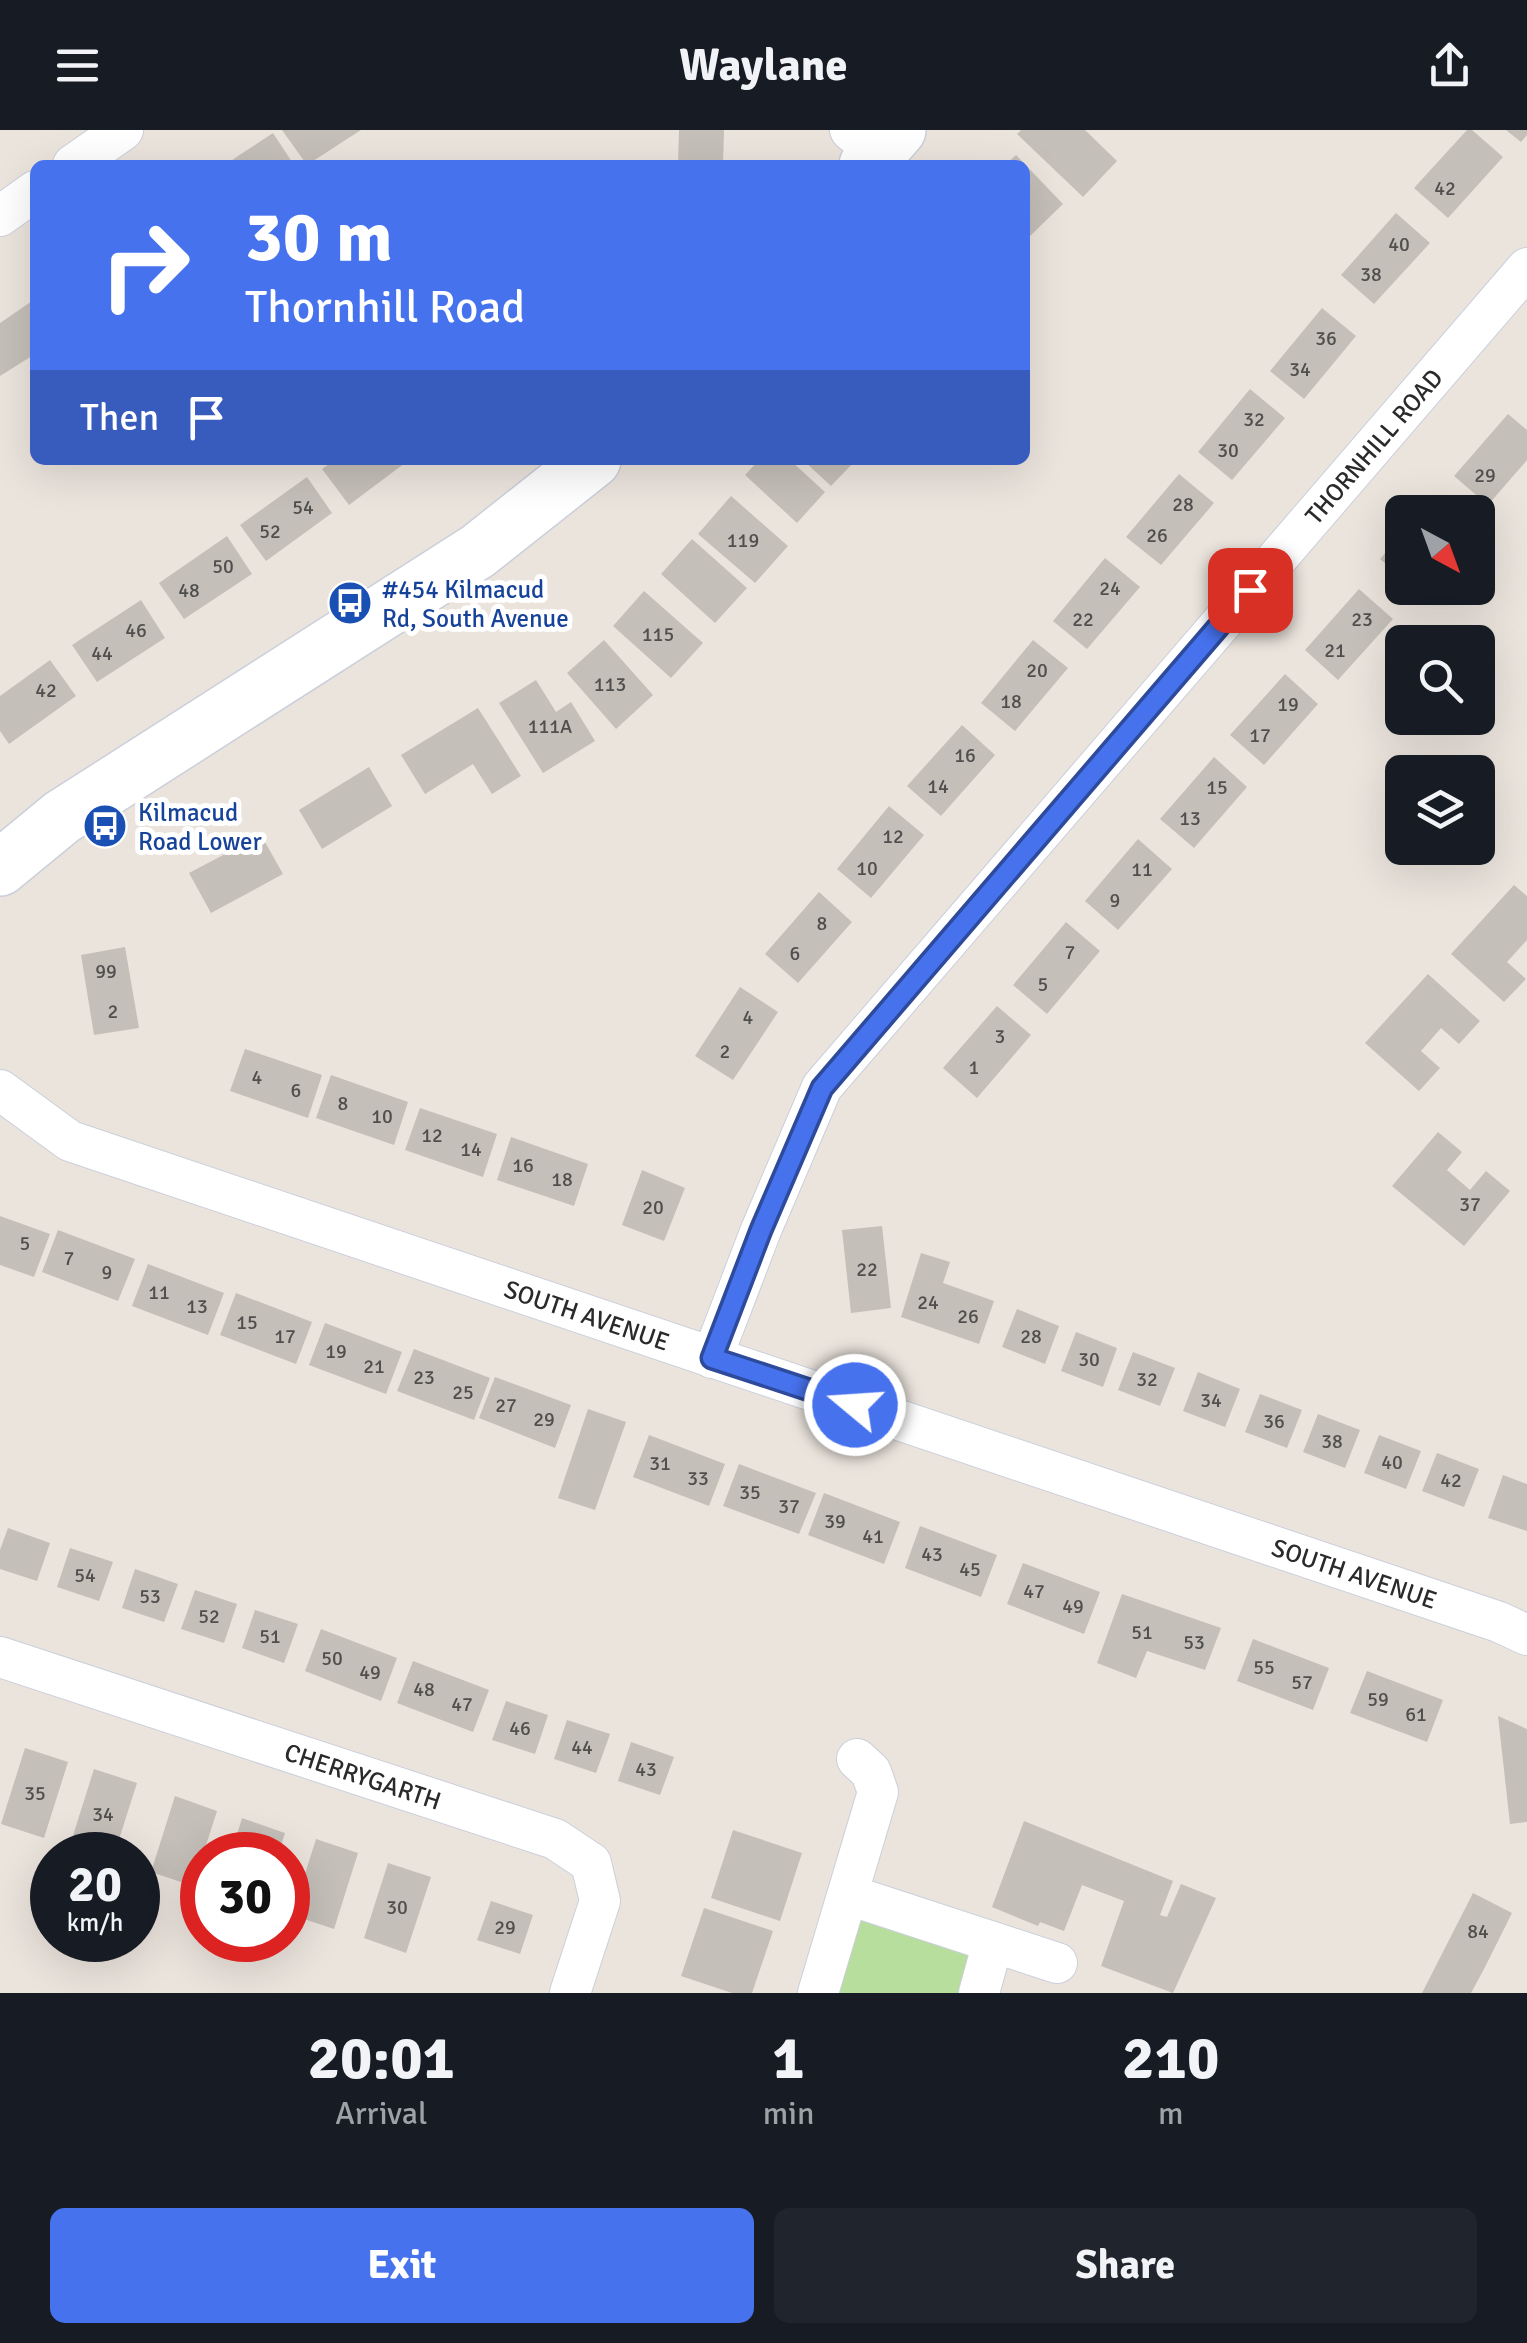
<!DOCTYPE html>
<style>
body{margin:0;font-family:Signika,sans-serif;background:#20242c;color:#f1f3f6;height:100vh;display:flex;flex-direction:column;font-size:38px;white-space:nowrap}
*{box-sizing:border-box;margin:0}
p{font-size:32px;color:#9ea1a6}
.icon{flex:none;width:55px;height:55px;fill:none;stroke:currentColor;stroke-width:2;stroke-linecap:round;stroke-linejoin:round}
.map{position:relative;height:1863px;overflow:hidden}
.sheet{display:flex;flex-direction:column;background:#171b24;flex:1}
.sheet>*{flex:none}
.guide{position:absolute;left:30px;top:30px;width:1000px;height:305px;border-radius:15px;box-shadow:0 10px 40px #0002;background:#4772ee;color:#fff;overflow:hidden}
.needle{width:65px;rotate:139deg}
.fabs{position:absolute;left:1385px;top:365px;display:grid;gap:20px}
.fabs a{display:grid;place-items:center;width:110px;height:110px;border-radius:15px;background:#171b24;box-shadow:0 10px 40px #0002;font-size:50px}
.speed{position:absolute;left:30px;top:1702px;display:flex;gap:20px;font-size:50px;font-weight:700;text-align:center}
.speed>*{display:grid;place-content:center;width:130px;height:130px;border-radius:50%;background:#171b24;box-shadow:0 10px 40px #0002;line-height:1}
.speed small{font-size:25px;font-weight:400}
.speed .limit{border:15px solid #d22;background:#fff;color:#111}
.pin{position:absolute;display:grid;place-items:center;width:85px;height:85px;color:#fff;margin:-42px;border-radius:20px;box-shadow:0 5px 15px #0006}
.me{position:absolute;width:110px;margin:-55px;rotate:288deg;stroke-linejoin:round;filter:drop-shadow(0 0 8px #0008)}
.turn{display:flex;align-items:center;gap:35px;height:210px;padding:0 50px;font-size:45px}
.turn .icon{width:130px;height:130px;stroke-width:2.5}
.turn b{display:block;font-size:70px;line-height:85px}
.then{display:flex;align-items:center;height:95px;padding:0 50px;background:#0003;gap:20px;font-size:38px}
.eta{display:flex;justify-content:space-evenly;align-items:center;height:170px;text-align:center}
.eta b{font-size:60px;font-weight:700;line-height:70px}
.button{display:flex;gap:20px;margin-top:auto;padding:20px 50px}
.button a{flex:1;height:115px;border-radius:15px;background:#4772ee;color:#fff;font-size:40px;font-weight:700;line-height:115px;text-align:center}
.button a+a{background:#20242c;color:#f1f3f6}
header{display:flex;justify-content:space-between;align-items:center;height:130px;padding:0 50px;background:#171b24;font-size:45px;font-weight:700}
.map>svg:first-child{display:block}
.green{fill:#b7de9d}
.building{fill:#c4bfb8}
.lines{fill:none;stroke-linecap:round;stroke-linejoin:round}
.minor-casing{stroke:#cbcfdb;stroke-width:42}
.secondary-casing{stroke:#cbcfdb;stroke-width:58}
.minor{stroke:#fff;stroke-width:40}
.secondary{stroke:#fff;stroke-width:55}
.route-casing{stroke:#2e4a9b;stroke-width:25}
.route{stroke:#4772ee;stroke-width:18}
.labels{text-anchor:middle;stroke-width:10;stroke-linejoin:round;paint-order:stroke}
.number-label{font-size:20px;fill:#504f4e}
.street-label{font-size:25px;fill:#2a2a2a;stroke:#fff}
.transit-label{font-size:25px;fill:#164399;stroke:#fff;text-anchor:start}
</style>
<header><svg class="icon" aria-label="menu" viewBox="0 0 24 24"><path d="M4 6h16M4 12h16M4 18h16"/></svg>Waylane<svg class="icon" aria-label="share" viewBox="0 0 24 24"><path d="M12 15V3M7 8l5-5 5 5M5 13v7h14v-7"/></svg></header>
<div class="map">
<svg width="1527" height="1863" viewBox="0 0 1527 1863">
<rect width="100%" height="100%" fill="#ebe4dd"/>
<path class="green" d="M857 1787 979 1820 965 1863H833Z"/>
<path class="building" d="M282 0H361L307 35Z
M679 0H724L723 35H678Z
M1021 0H1085L1117 31 1083 67 1017 4Z
M1467 0H1472L1503 27 1448 88 1414 58Z
M1506 0H1527V5L1521 12Z
M273 3 294 35H225L238 26Z
M1016 25 1063 74 1028 108 1025 104V35H1005Z
M1396 83 1430 113 1374 174 1341 145Z
M35 169V224L0 246V193Z
M1322 178 1356 206 1304 269 1270 241Z
M1250 259 1285 288 1232 350 1198 322Z
M1508 284 1527 300V330L1488 375 1454 346Z
M335 330H409L349 375 322 339Z
M759 330H790L825 362 797 393 745 345Z
M803 330H856L831 356Z
M1179 344 1214 373 1161 435 1126 407Z
M307 347 332 383 266 431 240 395Z
M731 366 788 416 755 453 698 404Z
M1435 367 1452 382H1421Z
M1402 404V448L1380 429Z
M227 406 252 444 184 489 159 453Z
M692 409 747 458 715 493 661 444Z
M1105 428 1140 457 1087 519 1053 491Z
M1359 459 1393 489 1338 550 1305 520Z
M644 461 703 513 671 548 613 496Z
M141 470 165 508 97 552 72 515Z
M604 510 653 565 616 599 567 543Z
M1033 510 1068 538 1015 601 981 573Z
M50 530 76 566 9 614 0 601V566Z
M1285 544 1318 574 1264 635 1230 605Z
M536 550 556 582 571 572 595 611 543 643 499 573Z
M478 578 521 646 492 664 473 634 425 664 401 625Z
M962 595 995 625 941 686 907 656Z
M1214 627 1247 657 1194 718 1160 689Z
M369 637 392 676 322 719 299 680Z
M889 676 924 705 871 768 837 739Z
M261 705 283 744 211 783 189 743Z
M1138 709 1172 739 1118 800 1085 771Z
M1514 755 1527 766V810L1507 832 1526 849 1504 872 1451 824Z
M819 762 852 792 798 853 765 824Z
M1066 792 1100 821 1047 884 1013 855Z
M125 817 139 898 94 905 81 825Z
M1428 844 1480 891 1459 914 1441 898 1421 921 1440 938 1419 961 1365 913Z
M740 857 778 882 733 950 695 926Z
M997 876 1031 905 977 968 943 938Z
M245 919 322 945 308 988 230 961Z
M331 945 408 972 394 1015 316 988Z
M420 978 497 1004 483 1047 405 1020Z
M1438 1002 1462 1022 1447 1040 1470 1060 1486 1041 1510 1061 1464 1116 1392 1056Z
M511 1007 588 1034 574 1076 497 1050Z
M642 1040 685 1058 664 1111 622 1095Z
M0 1086 50 1104 34 1147 0 1135Z
M882 1096 891 1178 851 1183 842 1100Z
M58 1100 135 1129 118 1171 42 1142Z
M921 1123 950 1132 943 1153 994 1171 979 1214 901 1187Z
M148 1134 224 1163 208 1205 132 1176Z
M236 1163 312 1192 296 1234 220 1205Z
M1017 1179 1059 1196 1045 1234 1002 1217Z
M325 1193 402 1222 386 1264 309 1235Z
M1076 1202 1117 1218 1103 1257 1061 1241Z
M414 1219 490 1248 474 1290 397 1261Z
M1133 1222 1175 1238 1160 1276 1118 1260Z
M1198 1242 1240 1259 1225 1297 1183 1281Z
M495 1247 571 1275 555 1318 479 1288Z
M1260 1264 1302 1280 1287 1318 1245 1302Z
M588 1279 626 1292 595 1380 558 1368Z
M1318 1284 1360 1300 1345 1338 1303 1322Z
M649 1305 725 1334 709 1376 633 1347Z
M1379 1305 1421 1321 1406 1359 1364 1343Z
M1437 1323 1479 1339 1464 1377 1422 1361Z
M739 1334 816 1363 799 1404 723 1376Z
M1503 1345 1527 1354V1401L1488 1388Z
M824 1363 900 1392 884 1434 808 1405Z
M920 1396 997 1425 981 1467 905 1438Z
M8 1398 50 1413 37 1451 0 1439V1420Z
M70 1418 113 1432 99 1471 57 1457Z
M1023 1433 1100 1462 1084 1504 1007 1474Z
M135 1439 178 1454 164 1492 122 1478Z
M195 1460 237 1474 224 1513 181 1499Z
M1122 1464 1221 1498 1205 1540 1147 1521 1136 1548 1097 1533Z
M255 1480 298 1494 284 1533 242 1518Z
M321 1499 397 1528 381 1571 305 1541Z
M1253 1509 1329 1538 1313 1580 1237 1551Z
M413 1531 489 1560 473 1602 397 1573Z
M1367 1541 1443 1570 1427 1612 1350 1583Z
M506 1571 548 1585 535 1624 492 1610Z
M1498 1586 1527 1599V1692L1510 1694Z
M567 1590 610 1604 596 1643 554 1629Z
M631 1612 674 1627 660 1665 618 1651Z
M25 1618 68 1632 44 1708 1 1694Z
M94 1639 137 1653 114 1725H100L70 1715Z
M175 1666 217 1681 193 1756 151 1742Z
M242 1688 285 1703 278 1725H231Z
M1024 1691 1173 1751 1160 1785 1167 1787 1181 1754 1216 1768 1173 1863 1101 1836 1124 1771 1082 1755 1064 1801 1040 1792 1038 1796 992 1777Z
M733 1700 802 1723 780 1791 711 1768Z
M316 1709 358 1723 334 1799 292 1785Z
M388 1733 431 1747 406 1823 364 1808Z
M1473 1763 1512 1783 1484 1839 1471 1863H1422Z
M491 1771 533 1785 520 1824 477 1810Z
M704 1778 773 1801 752 1863H732L681 1846Z"/>
<g class="lines">
<defs>
<g id="minor">
<path d="M850 0 877 23"/>
<path d="M73 35 123 0"/>
<path d="M0 86 35 61"/>
<path id="s1" d="M0 960 70 1011 1499 1492 1527 1505"/>
<path id="s2" d="M712 1228 761 1100 822 957 1527 138"/>
<path id="s3" d="M0 1527 555 1709 591 1733 600 1771 570 1863"/>
<path d="M849 1765 1057 1833"/>
<path d="M818 1863 878 1662 871 1642 857 1629"/>
<path d="M979 1863 993 1812"/>
</g>
<path id="secondary" d="M867 35 898 0
M0 738 62 687 478 421 593 330"/>
</defs>
<use href="#minor" class="minor-casing"/>
<use href="#secondary" class="secondary-casing"/>
<use href="#minor" class="minor"/>
<use href="#secondary" class="secondary"/>
</g>
<g class="lines">
<defs>
<path id="route" d="M855 1275 712 1228 761 1100 822 958 1250 460"/>
</defs>
<use href="#route" class="route-casing"/>
<use href="#route" class="route"/>
</g>
<defs>
<symbol id="bus-disc" viewBox="-11 -11 22 22"><circle r="9.5" fill="#1a4fb4" stroke="#fff"/><path d="M-5-6H5V4H4V6H2V4H-2V6H-4V4H-5ZM-3.5-4V0h7V-4ZM-3.5 1.2v1.5H-2V1.2ZM2 1.2v1.5H3.5V1.2Z" fill="#fff"/></symbol>
</defs>
<g fill-rule="evenodd">
<use href="#bus-disc" x="325" y="448" width="50" height="50"/>
<use href="#bus-disc" x="80" y="671" width="50" height="50"/>
</g>
<g class="labels">
<g class="number-label">
<text x="1445" y="65">42</text>
<text x="1399" y="121">40</text>
<text x="1371" y="151">38</text>
<text x="1326" y="215">36</text>
<text x="1300" y="246">34</text>
<text x="1254" y="296">32</text>
<text x="1228" y="327">30</text>
<text x="1485" y="352">29</text>
<text x="1183" y="381">28</text>
<text x="303" y="384">54</text>
<text x="270" y="408">52</text>
<text x="1157" y="412">26</text>
<text x="743" y="417">119</text>
<text x="223" y="443">50</text>
<text x="1110" y="465">24</text>
<text x="189" y="467">48</text>
<text x="1083" y="496">22</text>
<text x="1362" y="496">23</text>
<text x="136" y="507">46</text>
<text x="658" y="511">115</text>
<text x="1335" y="527">21</text>
<text x="102" y="530">44</text>
<text x="1037" y="547">20</text>
<text x="610" y="561">113</text>
<text x="46" y="567">42</text>
<text x="1011" y="578">18</text>
<text x="1288" y="581">19</text>
<text x="550" y="603">111A</text>
<text x="1260" y="612">17</text>
<text x="965" y="632">16</text>
<text x="938" y="663">14</text>
<text x="1217" y="664">15</text>
<text x="1190" y="695">13</text>
<text x="893" y="713">12</text>
<text x="867" y="745">10</text>
<text x="1142" y="746">11</text>
<text x="1115" y="777">9</text>
<text x="822" y="800">8</text>
<text x="1070" y="829">7</text>
<text x="795" y="830">6</text>
<text x="106" y="848">99</text>
<text x="1043" y="861">5</text>
<text x="113" y="888">2</text>
<text x="748" y="894">4</text>
<text x="1000" y="913">3</text>
<text x="725" y="928">2</text>
<text x="974" y="944">1</text>
<text x="257" y="954">4</text>
<text x="296" y="967">6</text>
<text x="343" y="980">8</text>
<text x="382" y="993">10</text>
<text x="432" y="1012">12</text>
<text x="471" y="1026">14</text>
<text x="523" y="1042">16</text>
<text x="562" y="1056">18</text>
<text x="1470" y="1081">37</text>
<text x="653" y="1084">20</text>
<text x="25" y="1120">5</text>
<text x="69" y="1135">7</text>
<text x="867" y="1146">22</text>
<text x="107" y="1149">9</text>
<text x="159" y="1169">11</text>
<text x="928" y="1179">24</text>
<text x="197" y="1183">13</text>
<text x="968" y="1193">26</text>
<text x="247" y="1199">15</text>
<text x="285" y="1213">17</text>
<text x="1031" y="1213">28</text>
<text x="336" y="1228">19</text>
<text x="1089" y="1236">30</text>
<text x="374" y="1243">21</text>
<text x="424" y="1254">23</text>
<text x="1147" y="1256">32</text>
<text x="463" y="1269">25</text>
<text x="1211" y="1277">34</text>
<text x="506" y="1282">27</text>
<text x="544" y="1296">29</text>
<text x="1274" y="1298">36</text>
<text x="1332" y="1318">38</text>
<text x="1392" y="1339">40</text>
<text x="660" y="1340">31</text>
<text x="698" y="1355">33</text>
<text x="1451" y="1357">42</text>
<text x="750" y="1369">35</text>
<text x="789" y="1383">37</text>
<text x="835" y="1398">39</text>
<text x="873" y="1413">41</text>
<text x="932" y="1431">43</text>
<text x="970" y="1446">45</text>
<text x="85" y="1452">54</text>
<text x="1034" y="1468">47</text>
<text x="150" y="1473">53</text>
<text x="1073" y="1483">49</text>
<text x="209" y="1493">52</text>
<text x="1142" y="1509">51</text>
<text x="270" y="1513">51</text>
<text x="1194" y="1519">53</text>
<text x="332" y="1535">50</text>
<text x="1264" y="1544">55</text>
<text x="370" y="1549">49</text>
<text x="1302" y="1559">57</text>
<text x="424" y="1566">48</text>
<text x="1378" y="1576">59</text>
<text x="462" y="1581">47</text>
<text x="1416" y="1591">61</text>
<text x="520" y="1605">46</text>
<text x="582" y="1624">44</text>
<text x="646" y="1646">43</text>
<text x="35" y="1670">35</text>
<text x="103" y="1691">34</text>
<text x="397" y="1784">30</text>
<text x="505" y="1804">29</text>
<text x="1478" y="1808">84</text>
</g>
<g class="street-label">
<text dy="9" stroke="none"><textPath href="#s2" startOffset="1138">THORNHILL ROAD</textPath></text>
<text dy="9" stroke="none"><textPath href="#s1" startOffset="632">SOUTH AVENUE</textPath></text>
<text dy="9" stroke="none"><textPath href="#s1" startOffset="1442">SOUTH AVENUE</textPath></text>
<text dy="9" stroke="none"><textPath href="#s3" startOffset="382">CHERRYGARTH</textPath></text>
</g>
<g class="transit-label">
<text x="382" y="468">#454 Kilmacud<tspan x="382" dy="29">Rd, South Avenue</tspan></text>
<text x="138" y="691">Kilmacud<tspan x="138" dy="29">Road Lower</tspan></text>
</g>
</g>
</svg>
<div class="fabs">
<a><svg class="needle" viewBox="-14 -14 28 28"><path d="M0-13l5 13h-10z" fill="#e53935"/><path d="M0 13l5-13h-10z" fill="#9ea1a6"/></svg></a>
<a><svg class="icon" aria-label="search" viewBox="0 0 24 24"><circle cx="10" cy="10" r="6"/><path d="M15 15l6 6"/></svg></a>
<a><svg class="icon" aria-label="layers" viewBox="0 0 24 24"><path d="M12 4l9 5-9 5-9-5zM3 14l9 5 9-5"/></svg></a>
</div>
<div class="speed"><div>20<small>km/h</small></div><div class="limit">30</div></div>
<div class="pin" style="left:1250px;top:460px;background:#d93025"><svg class="icon" aria-label="arrive" viewBox="0 0 24 24"><path d="M6 21V4h12l-3 4 3 4H6"/></svg></div>
<svg class="me" style="left:855px;top:1275px" viewBox="-20 -20 40 40"><circle r="17" fill="#4772ee" stroke="#fff" stroke-width="3"/><path d="M0-11L8 9 0 5-8 9z" fill="#fff"/></svg>
<div class="guide">
<div class="turn"><svg class="icon" aria-label="right" viewBox="0 0 24 24"><path d="M7 20v-9h11M14 6l5 5-5 5"/></svg><div><b>30 m</b>Thornhill Road</div></div>
<div class="then">Then<svg class="icon" aria-label="arrive" viewBox="0 0 24 24"><path d="M6 21V4h12l-3 4 3 4H6"/></svg></div>
</div>
</div>
<section class="sheet">
<div class="eta">
<div><b>20:01</b><p>Arrival</p></div>
<div><b>1</b><p>min</p></div>
<div><b>210</b><p>m</p></div>
</div>
<div class="button"><a>Exit</a><a>Share</a></div>
</section>
